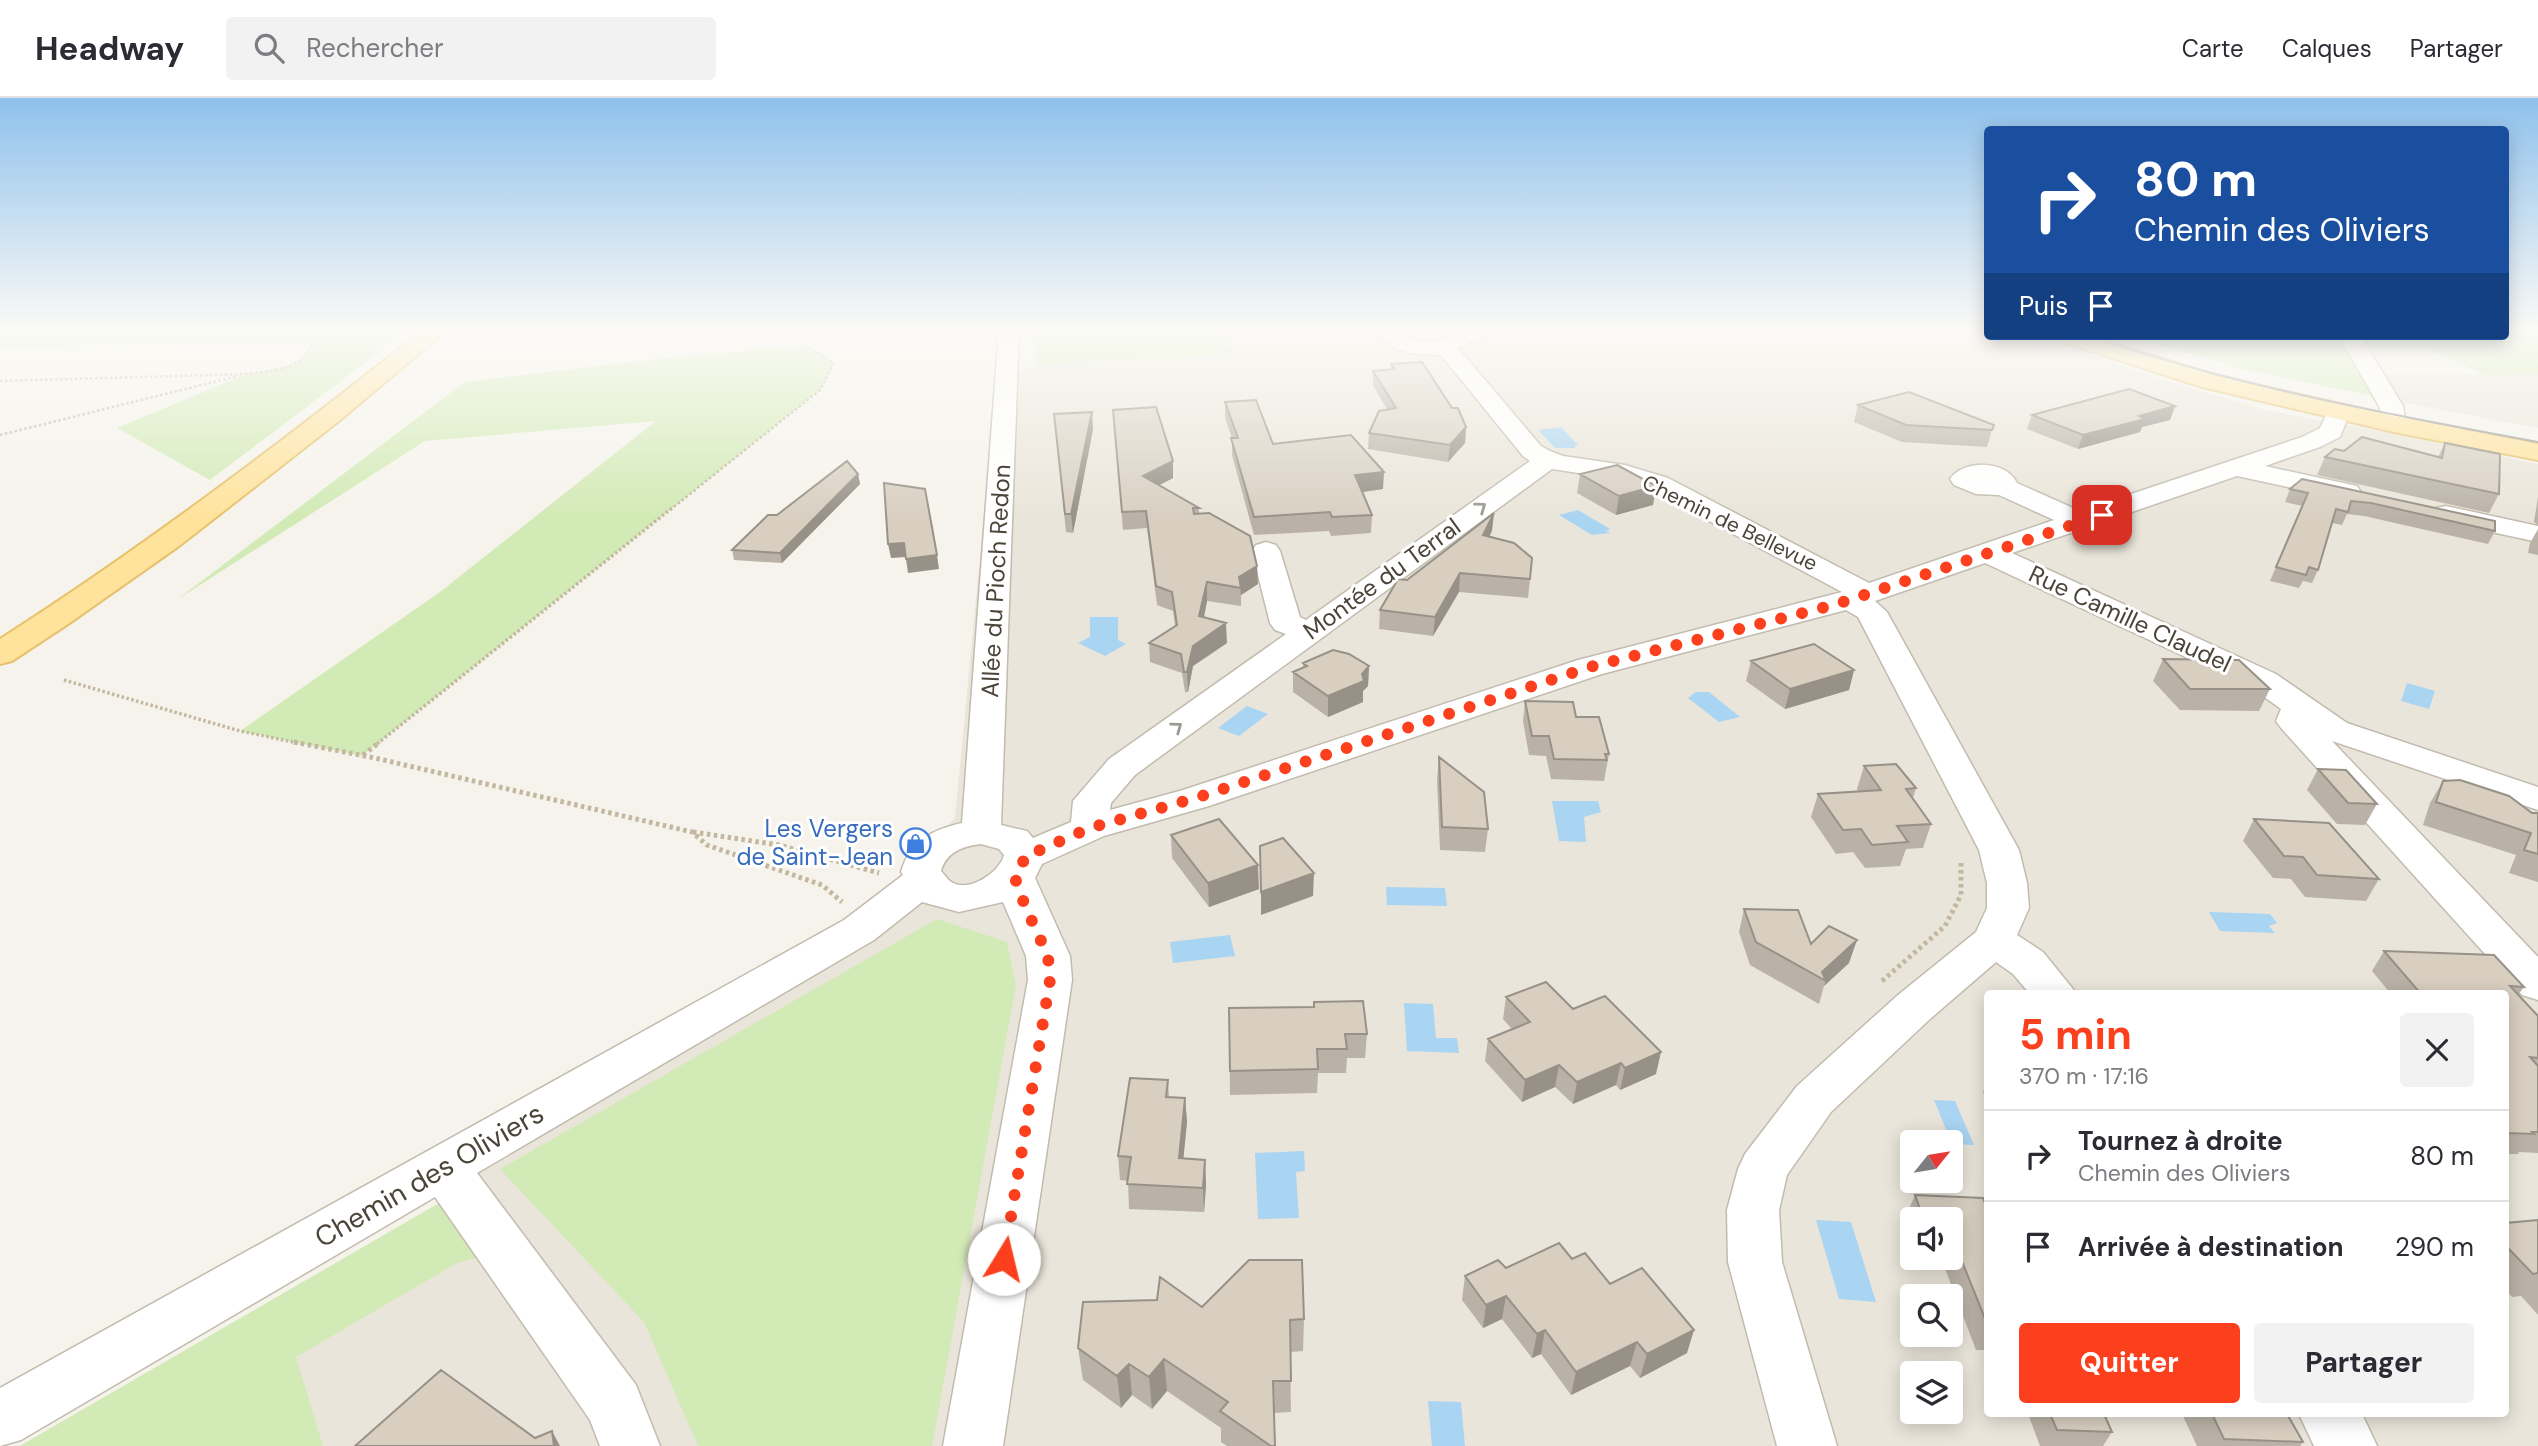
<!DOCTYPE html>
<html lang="fr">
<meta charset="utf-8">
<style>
body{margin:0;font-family:"DM Sans",sans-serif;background:#f2f2f3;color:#2b2b33;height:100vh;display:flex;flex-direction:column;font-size:26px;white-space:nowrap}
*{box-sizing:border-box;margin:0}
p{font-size:23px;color:#7c7c81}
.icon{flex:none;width:38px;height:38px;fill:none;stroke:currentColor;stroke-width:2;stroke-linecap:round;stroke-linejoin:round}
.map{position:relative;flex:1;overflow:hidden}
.drawer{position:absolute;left:1984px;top:892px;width:525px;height:427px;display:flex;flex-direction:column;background:#fff;border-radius:7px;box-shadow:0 4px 18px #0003}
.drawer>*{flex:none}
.top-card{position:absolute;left:1984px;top:28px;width:525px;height:214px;border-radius:7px;box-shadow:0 4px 18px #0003;background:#1a4fa0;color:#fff;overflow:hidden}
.needle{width:46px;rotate:60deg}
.fabs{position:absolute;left:1900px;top:1032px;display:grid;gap:14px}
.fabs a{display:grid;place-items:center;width:63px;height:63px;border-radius:7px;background:#fff;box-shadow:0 4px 18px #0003;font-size:35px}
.pin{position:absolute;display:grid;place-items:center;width:60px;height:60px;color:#fff;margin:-30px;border-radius:14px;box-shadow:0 4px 10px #0006}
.me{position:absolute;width:77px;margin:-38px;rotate:9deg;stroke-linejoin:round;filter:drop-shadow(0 0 5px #0008)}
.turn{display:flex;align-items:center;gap:24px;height:147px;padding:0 35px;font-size:32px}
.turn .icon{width:91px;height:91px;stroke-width:2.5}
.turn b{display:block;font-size:49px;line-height:60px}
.then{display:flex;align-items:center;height:66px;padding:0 35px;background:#0003;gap:14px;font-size:26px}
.round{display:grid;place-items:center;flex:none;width:74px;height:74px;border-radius:7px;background:#f2f2f3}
.headline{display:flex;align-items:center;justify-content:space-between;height:119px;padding:0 35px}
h1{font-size:42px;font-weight:700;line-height:52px;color:#fc3f1d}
.button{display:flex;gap:14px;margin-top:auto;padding:14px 35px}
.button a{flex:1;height:80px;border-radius:7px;background:#fc3f1d;color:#fff;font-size:28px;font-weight:700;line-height:80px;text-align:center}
.button a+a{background:#f2f2f3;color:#2b2b33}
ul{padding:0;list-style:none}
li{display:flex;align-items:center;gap:21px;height:91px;padding:0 35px;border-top:2px solid #e1e1e2}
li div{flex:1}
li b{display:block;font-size:26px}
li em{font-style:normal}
header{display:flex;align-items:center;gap:42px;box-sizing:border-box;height:98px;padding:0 35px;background:#fff;border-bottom:2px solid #e1e1e2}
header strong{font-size:33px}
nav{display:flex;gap:38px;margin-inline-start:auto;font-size:24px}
.search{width:490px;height:63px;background:#f2f2f3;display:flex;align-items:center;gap:18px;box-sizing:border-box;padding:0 24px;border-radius:7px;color:#7c7c81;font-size:26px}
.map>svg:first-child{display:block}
.residential{fill:#eae5da;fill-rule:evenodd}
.green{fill:#d2eab5}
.water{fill:#a9d4f2}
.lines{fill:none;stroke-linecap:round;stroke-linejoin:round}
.minor-casing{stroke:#c2bbae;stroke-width:3}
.major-casing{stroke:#e6c16a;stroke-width:4}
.path-far2{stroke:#c4b79f;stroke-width:2.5;stroke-dasharray:2.5 2.5;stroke-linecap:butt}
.path-far1{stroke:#c4b79f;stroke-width:3.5;stroke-dasharray:2.5 2.5;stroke-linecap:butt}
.path{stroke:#c4b79f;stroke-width:5;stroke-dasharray:3.5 3.5;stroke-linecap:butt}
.minor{fill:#fff;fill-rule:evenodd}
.major{fill:#ffe39c;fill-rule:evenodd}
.tram{stroke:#9a9a9a;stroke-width:2}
.wall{fill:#bab2a6}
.shaded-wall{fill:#979187}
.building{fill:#d8cfc1;stroke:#979187;stroke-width:2}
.oneway{stroke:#9c9892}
.route{stroke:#fc3f1d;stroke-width:12;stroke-dasharray:0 21.6}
.labels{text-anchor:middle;stroke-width:6;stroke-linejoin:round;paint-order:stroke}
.far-street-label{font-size:21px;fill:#4b4439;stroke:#fff}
.street-label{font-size:24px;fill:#4b4439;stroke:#fff}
.shop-label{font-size:24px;fill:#366cbe;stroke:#fff;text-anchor:end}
.near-street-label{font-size:28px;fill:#4b4439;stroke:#fff}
</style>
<header>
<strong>Headway</strong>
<div class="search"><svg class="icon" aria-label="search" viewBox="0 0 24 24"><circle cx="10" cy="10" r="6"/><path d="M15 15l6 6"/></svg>Rechercher</div>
<nav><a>Carte</a><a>Calques</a><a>Partager</a></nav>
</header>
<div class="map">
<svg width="2538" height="1348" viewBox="0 0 2538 1348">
<rect width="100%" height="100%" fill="#f6f3ec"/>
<path class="residential" d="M1225 232H1988V238H2039L2158 280 2268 313 2381 333 2538 366V1348H20L451 1099 414 1068 877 805 955 720 997 282 1037 267 1237 256 1224 243ZM1988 896H2506V1316H1988ZM1913 1045H1951V1083H1913ZM1913 1122H1951V1160H1913ZM1913 1199H1951V1237H1913ZM1913 1276H1951V1314H1913Z
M2538 276V330L2395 303 2380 277Z"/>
<path class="green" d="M0 232H408L210 382 117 330 246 276 296 266 314 245 0 249Z
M1032 232H1225L1224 243 1238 256 1037 267Z
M2506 232H2538V276L2487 277 2421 249 2365 251 2357 238H2506Z
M2130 238H2342L2378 299 2242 271Z
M805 247 834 265 820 292 362 658 240 633 440 494 656 323 425 343 178 501 465 284 647 262Z
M937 821 1007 844 1016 887 932 1348H698L644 1224 500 1071Z
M451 1098 487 1157 457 1165 296 1259 323 1348H20Z"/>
<path class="water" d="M1561 329 1578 347 1574 348 1576 350H1555L1538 332Z
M1578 412 1610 431 1606 433 1610 435 1592 437 1559 417Z
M1090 519H1118V542L1126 546 1105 558 1078 545 1090 539Z
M2407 585 2435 593 2429 611 2401 603Z
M1696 594H1709L1740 619 1719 624 1688 600Z
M1247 608 1268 616 1239 638 1218 630Z
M1552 703H1598L1601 714 1584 719 1586 744 1559 743Z
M1386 789 1445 790 1447 808 1387 807Z
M2209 814 2270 816 2277 825 2269 828 2275 835 2220 833Z
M1230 837 1235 858 1173 865 1170 844Z
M1404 905 1433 906 1436 940H1457L1459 955 1407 953Z
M1934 1002 1955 1003 1974 1047 1952 1046Z
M1304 1053 1305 1073 1296 1074 1299 1120 1258 1121 1255 1055Z
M1816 1122 1851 1124 1876 1204 1839 1201Z
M1428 1303 1461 1304 1465 1348H1432Z"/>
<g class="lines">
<defs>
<path id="minor" d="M999 232H1019L1001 727 1027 733 1033 740 1071 724 1073 703 1109 661 1286 536 1275 532 1270 525 1252 453 1256 447 1266 444 1276 447 1280 453 1300 519 1306 522 1530 363 1523 358 1441 257C1414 257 1390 255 1375 232H1396L1411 242 1439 244 1464 232H1491L1488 236 1458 250 1541 348 1550 353 1563 358 1625 367 1668 380 1869 485 2054 422 1999 397 1976 396 1954 387 1950 381C1964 361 2006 362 2017 385L2080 413 2302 339 2320 330 2330 309H2346L2350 314 2340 339 2320 349 2265 368 2357 388 2361 394 2357 400 2348 402 2237 378 2012 455 2276 576 2347 625 2538 689V712L2332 643 2538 859V902L2522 897 2281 630 2276 623 2281 611 2252 590 1985 465 1875 503 1887 514 2019 752 2027 785 2029 810 2017 837 2043 854 2077 896H2030L2013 876 1996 864 1930 921 1831 1014 1787 1077 1779 1112 1782 1164 1837 1348H1777L1728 1164 1727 1112 1738 1071 1745 1056 1797 988 1898 897 1976 834 1987 810V785L1979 752 1858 519 1846 512 1602 576 1209 708 1104 738 1042 766 1035 780 1070 858 1072 882 1003 1348H943L1028 882 1026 858 1003 804 959 814 922 804 874 842 477 1075 636 1287 660 1348H600L590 1322 435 1099 21 1342 0 1348V1290L844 822 903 777 901 774C910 742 932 732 962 725ZM1552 371 1618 381 1649 391 1842 494 1578 562 1183 692 1110 712 1111 705 1135 677ZM981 746 999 751 1004 757C1000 773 972 794 953 785 948 783 945 777 941 773 946 754 963 748 981 746Z
M2339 238H2361L2403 308 2406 326 2403 331 2394 333 2385 331 2379 308Z
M2446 408 2538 428V444L2436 422 2432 416 2436 410Z
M2299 1316H2362L2377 1348H2314Z"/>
<path id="major" d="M423 232H447L339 323 179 448 68 526 12 563 0 566V541C147 447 286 341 423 232Z
M2057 238H2091L2216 278 2394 318 2538 346V362L2394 334 2202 289 2060 243Z"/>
</defs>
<use href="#minor" class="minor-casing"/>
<use href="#major" class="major-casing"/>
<path class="path-far2" d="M0 283 246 276C279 272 310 272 314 232
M0 337 238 278
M670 412 820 292 834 265 805 247"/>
<path class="path-far1" d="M64 582 240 633 303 646
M377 646 672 410"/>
<path class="path" d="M294 644 375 660 692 734 707 747 822 787 842 804
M363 657 380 644
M693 734 779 747 879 775
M1882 883 1945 828 1961 797V763"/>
<use href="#minor" class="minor"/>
<use href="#major" class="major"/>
<path class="tram" d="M2089 238C2236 288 2386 316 2538 344"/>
</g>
<path class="wall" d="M1794 232H1820L1804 235Z
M1391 266 1452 310 1466 329 1465 345 1448 364 1368 351 1369 335 1387 311 1373 288V273L1391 272Z
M1225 304 1273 346 1383 391 1363 394 1372 417 1371 435 1331 438 1329 433 1254 437 1232 357V340L1225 320Z
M1858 307 1992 332 1987 349 1902 344 1854 324Z
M2175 308 2170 322 2142 329 2140 334 2078 351 2027 331 2032 317Z
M1113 312 1173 363V380L1159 387 1199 410V416L1257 468 1258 486 1241 497V508L1207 503 1204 520 1227 545 1193 568 1188 594H1185L1182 575 1150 564 1149 545 1175 528 1173 513 1157 507 1147 430 1123 432Z
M1054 316 1093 331 1073 435 1066 434Z
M2445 345 2499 396 2489 415 2317 377 2325 359 2344 353 2438 359Z
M858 376 860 386 782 465 734 462 732 452 777 417Z
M1580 376 1656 388 1653 407 1616 417 1577 395Z
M2302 381 2495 433 2488 446 2364 418 2347 416 2342 427 2332 425 2318 472 2312 485 2303 483 2299 490 2270 483 2302 408 2285 404 2290 391Z
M2538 399V427L2534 424Z
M2538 431V457L2528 455 2530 445Z
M1492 433 1489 438 1530 481 1528 500 1459 494 1433 538 1379 531 1380 512 1407 482Z
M2163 561 2270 591 2259 613 2180 612 2153 583Z
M1751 563 1854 572 1849 592 1785 611 1746 583Z
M1303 565 1369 568 1368 588 1363 593V604L1328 619 1293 594V574L1303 569Z
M1525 603 1576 619 1609 656 1604 683 1551 681 1546 658 1529 657 1523 623Z
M1439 659 1488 731 1485 754 1440 752 1437 682Z
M1864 668 1916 690 1913 700 1931 726 1923 750 1906 751 1900 768 1865 770 1853 754 1836 756 1811 719 1818 696 1858 694 1857 691Z
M2318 671 2377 706 2365 727 2337 726 2307 692Z
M2443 683 2532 715H2538V784L2509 775 2516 757 2423 727 2430 705Z
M2254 721 2379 781 2366 803 2305 799 2291 781 2273 780 2243 743Z
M1171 737 1259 791 1209 809 1172 760Z
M1744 811 1849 865 1824 888 1819 906 1750 867 1739 834Z
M2384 853 2524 889 2518 897 2538 918V1055L2519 1054 2518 1056H2506V896H2391L2372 873Z
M1506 899 1573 911 1656 976 1620 992 1616 987 1573 1006 1555 989 1522 1004 1485 963 1488 941 1512 931 1503 921Z
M1229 910 1367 936 1365 960H1347L1346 975H1318L1317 995 1230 997Z
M1168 982 1169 999 1185 1000 1187 1024 1183 1061 1205 1062 1206 1087 1204 1114 1129 1111 1128 1083 1120 1082 1118 1058Z
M1988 984V1004L1983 994Z
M1915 1097 1988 1113V1252H1976L1941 1160H1951V1122H1913V1142L1905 1120Z
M2538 1122V1217L2521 1198 2512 1199 2506 1192V1125Z
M1572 1161 1610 1186 1687 1255 1640 1280 1630 1268 1571 1297 1541 1256 1532 1260 1502 1221 1483 1230 1462 1202 1465 1178 1506 1170Z
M1202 1209 1304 1221 1303 1253 1290 1254 1291 1314 1274 1315 1275 1348H1227L1221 1344V1330L1167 1293 1152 1311 1132 1297 1121 1310 1083 1282 1078 1250Z
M2028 1316H2104L2112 1334 2103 1348H2040Z
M2182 1316H2287L2303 1344 2300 1348H2197Z"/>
<path class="shaded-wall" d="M1805 232H1820L1804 235Z
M2175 308 2170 322 2142 329 2140 334 2078 351 2083 337 2139 318Z
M1092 314 1093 331 1073 435 1071 416Z
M1466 329 1465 345 1448 364 1450 347Z
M1173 363V380L1144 395 1143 378Z
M1384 374 1383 391 1355 395V377Z
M858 376 860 386 782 465 780 455Z
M1656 388 1653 407 1616 417 1619 398Z
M1494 415 1492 433 1481 455 1483 437Z
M904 445 906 459 891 460 888 446Z
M937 457 939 471 908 475 906 461Z
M1257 468 1258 486 1241 497 1239 479Z
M1460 475 1459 494 1433 538 1435 519Z
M1207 484V503L1200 538 1199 518Z
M1226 525 1227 545 1193 568 1188 594 1187 574 1193 548Z
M1369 568 1368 588 1363 593V604L1328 619V598L1362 576Z
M1854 572 1849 592 1785 611 1790 591Z
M1258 767 1259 791 1209 809 1208 785Z
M1314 775 1313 798 1261 817V794Z
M1857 842 1849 865 1824 888 1826 883 1822 874Z
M1661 954 1656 976 1620 992 1625 970Z
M1621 965 1616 987 1573 1006 1577 984Z
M1559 967 1555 989 1522 1004 1525 982Z
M1185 1000 1187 1024 1181 1085 1179 1060Z
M1205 1062 1206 1087 1204 1114 1203 1090Z
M1506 1198 1502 1221 1483 1230 1486 1207Z
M1545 1232 1541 1256 1532 1260 1537 1236Z
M1694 1232 1687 1255 1640 1280 1647 1256Z
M1637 1244 1630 1268 1571 1297 1576 1274Z
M1164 1261 1167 1293 1152 1311 1149 1279Z
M1129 1266 1132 1297 1121 1310 1117 1278Z
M552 1333 560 1348H554Z"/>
<path class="building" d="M1422 264 1452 310H1458L1466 329 1450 347 1369 335 1379 313 1396 310 1373 273 1395 271 1391 266Z
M2129 291 2175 308 2139 318 2145 321 2083 337 2032 317Z
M1909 294 1994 327 1992 332 1906 327 1858 307Z
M1256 302 1273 346 1351 337 1384 374 1355 377 1372 417 1332 419 1330 414 1254 419 1231 340H1238L1225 304Z
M1156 309 1173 363 1143 378 1199 410H1193L1194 416 1209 415 1250 438 1257 468 1239 479 1241 490 1207 484 1199 518 1226 525 1193 548 1187 574H1184L1181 556 1149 545 1177 527 1172 494 1156 488 1146 413 1122 414 1113 312Z
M1092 314 1071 416H1065L1054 316Z
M2362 339 2442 360 2445 345 2500 356 2499 396 2325 359 2335 351 2344 353Z
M847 363 858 376 780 455 732 452 768 417H777Z
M1617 367 1656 388 1619 398 1580 376Z
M2302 381 2495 423V433L2371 405 2351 403 2348 414 2336 411 2318 472 2309 469 2306 477 2276 469 2308 395 2290 391Z
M884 385 925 391 937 457 906 461 904 445 888 446Z
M1494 415 1483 437 1514 445 1532 460 1530 481 1460 475 1435 519 1380 512 1398 481 1407 482Z
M1814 546 1854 572 1790 591 1751 563Z
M1333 552 1349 556 1369 568 1362 576 1364 583 1328 598 1293 574 1307 568 1303 565Z
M2163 561 2239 562 2270 591H2190Z
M1525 603 1573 604 1576 619H1599L1609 656H1605L1607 662 1554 661 1549 638H1532Z
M1439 659 1484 694 1488 731 1442 729Z
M1896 666 1916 690 1906 691 1931 726 1897 728 1908 744 1872 747 1861 731 1843 732 1818 696 1881 692 1864 668Z
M2318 671 2346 672 2377 706 2348 705Z
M2460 682 2509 698 2532 715H2538V756L2524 752 2531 735 2436 704 2443 683Z
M1219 721 1258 767 1208 785 1171 737Z
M2254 721 2329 725 2379 781 2317 777 2303 759 2284 758Z
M1283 740 1314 775 1261 794 1260 748Z
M1744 811 1798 812 1811 846 1829 828 1857 842 1822 874 1826 883 1756 844Z
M2384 853 2494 857 2524 889 2510 888 2538 918V960L2530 959 2538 968V1034H2532L2534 1036 2506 1035V896H2421Z
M1546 884 1573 911 1605 898 1661 954 1625 970 1621 965 1577 984 1559 967 1525 982 1488 941 1530 924 1506 899Z
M1363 903 1367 936H1345L1347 951H1317L1318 971 1230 973 1229 910 1314 909V904Z
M1130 980 1168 982 1166 999 1185 1000 1179 1060 1205 1062 1203 1090 1127 1086 1131 1059 1118 1058Z
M1915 1097 1983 1100 1988 1113V1228L1951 1136V1122H1924Z
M2538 1122V1175L2533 1176 2506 1148V1125Z
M1559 1145 1572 1161 1585 1155 1610 1186 1642 1170 1694 1232 1647 1256 1637 1244 1576 1274 1545 1232 1537 1236 1506 1198 1486 1207 1465 1178 1498 1162 1506 1170Z
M1249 1162H1302L1304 1221 1290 1222 1291 1283H1273L1275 1348H1271L1220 1313 1228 1304 1164 1261 1149 1279 1129 1266 1117 1278 1078 1250 1083 1204 1157 1202 1160 1179 1202 1209Z
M441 1272 535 1340 552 1333 554 1348H355Z
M2050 1316H2104L2112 1334 2057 1332Z
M2212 1316H2287L2303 1344 2224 1341Z"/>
<defs><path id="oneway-chevron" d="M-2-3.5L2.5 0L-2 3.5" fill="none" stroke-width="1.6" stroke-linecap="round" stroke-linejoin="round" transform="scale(1.75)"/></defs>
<g class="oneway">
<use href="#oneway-chevron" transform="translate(1481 409) rotate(-36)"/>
<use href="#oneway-chevron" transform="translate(1177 629) rotate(-36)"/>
</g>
<linearGradient id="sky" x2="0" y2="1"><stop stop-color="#8fc1ec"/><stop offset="0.55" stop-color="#fbfaf6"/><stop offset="1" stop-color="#fbfaf6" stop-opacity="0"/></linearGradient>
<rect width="2538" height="421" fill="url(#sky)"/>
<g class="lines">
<path class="route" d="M1004 1161 1050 882 1048 858 1025 808 1015 780 1022 770 1024 759 1090 730 1196 700 1590 569 1834 507 2102 417"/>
</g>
<defs>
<symbol id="shop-ring" viewBox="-11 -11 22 22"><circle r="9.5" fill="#fff" stroke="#3f7fe0" stroke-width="1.5"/><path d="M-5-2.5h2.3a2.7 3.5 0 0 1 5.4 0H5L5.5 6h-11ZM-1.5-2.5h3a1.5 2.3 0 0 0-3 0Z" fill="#3f7fe0"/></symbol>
</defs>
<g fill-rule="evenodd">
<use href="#shop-ring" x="898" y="728" width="35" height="35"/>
</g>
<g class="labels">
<g class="far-street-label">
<text transform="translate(1730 425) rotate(26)" y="7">Chemin de Bellevue</text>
</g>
<g class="street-label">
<text transform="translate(1382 481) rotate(-36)" y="8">Montée du Terral</text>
<text transform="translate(996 483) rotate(-87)" y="8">Allée du Pioch Redon</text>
<text transform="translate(2130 521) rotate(25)" y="8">Rue Camille Claudel</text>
</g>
<g class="shop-label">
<text x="893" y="739">Les Vergers<tspan x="893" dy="28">de Saint-Jean</tspan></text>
</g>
<g class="near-street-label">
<text transform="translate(429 1077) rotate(-30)" y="10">Chemin des Oliviers</text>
</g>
</g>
</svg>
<div class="fabs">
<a><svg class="needle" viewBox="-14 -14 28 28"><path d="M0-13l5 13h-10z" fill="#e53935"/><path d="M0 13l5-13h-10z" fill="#7c7c81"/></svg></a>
<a><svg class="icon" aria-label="sound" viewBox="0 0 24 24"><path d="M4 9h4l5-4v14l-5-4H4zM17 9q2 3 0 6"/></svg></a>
<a><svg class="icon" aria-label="search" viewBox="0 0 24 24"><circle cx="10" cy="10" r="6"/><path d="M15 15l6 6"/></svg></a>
<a><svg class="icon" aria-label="layers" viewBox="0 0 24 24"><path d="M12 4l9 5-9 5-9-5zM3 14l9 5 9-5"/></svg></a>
</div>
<div class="pin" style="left:2102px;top:417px;background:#d93025"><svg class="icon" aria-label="arrive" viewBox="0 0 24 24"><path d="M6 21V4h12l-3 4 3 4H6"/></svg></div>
<svg class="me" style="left:1004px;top:1161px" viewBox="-20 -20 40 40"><circle r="19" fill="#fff"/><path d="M0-13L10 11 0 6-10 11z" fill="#fc3f1d"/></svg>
<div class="top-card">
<div class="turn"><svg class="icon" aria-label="right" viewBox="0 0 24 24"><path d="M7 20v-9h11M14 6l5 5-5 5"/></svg><div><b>80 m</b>Chemin des Oliviers</div></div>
<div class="then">Puis<svg class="icon" aria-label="arrive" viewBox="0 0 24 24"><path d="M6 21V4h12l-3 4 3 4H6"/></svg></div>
</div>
<section class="drawer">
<div class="headline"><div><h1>5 min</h1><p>370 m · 17:16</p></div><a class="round"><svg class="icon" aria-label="close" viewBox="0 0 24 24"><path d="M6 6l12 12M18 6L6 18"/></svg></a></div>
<ul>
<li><svg class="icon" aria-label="right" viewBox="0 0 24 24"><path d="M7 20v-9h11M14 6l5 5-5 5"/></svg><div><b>Tournez à droite</b><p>Chemin des Oliviers</p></div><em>80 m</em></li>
<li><svg class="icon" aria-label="arrive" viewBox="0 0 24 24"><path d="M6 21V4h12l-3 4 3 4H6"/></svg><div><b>Arrivée à destination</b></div><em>290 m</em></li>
</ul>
<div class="button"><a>Quitter</a><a>Partager</a></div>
</section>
</div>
